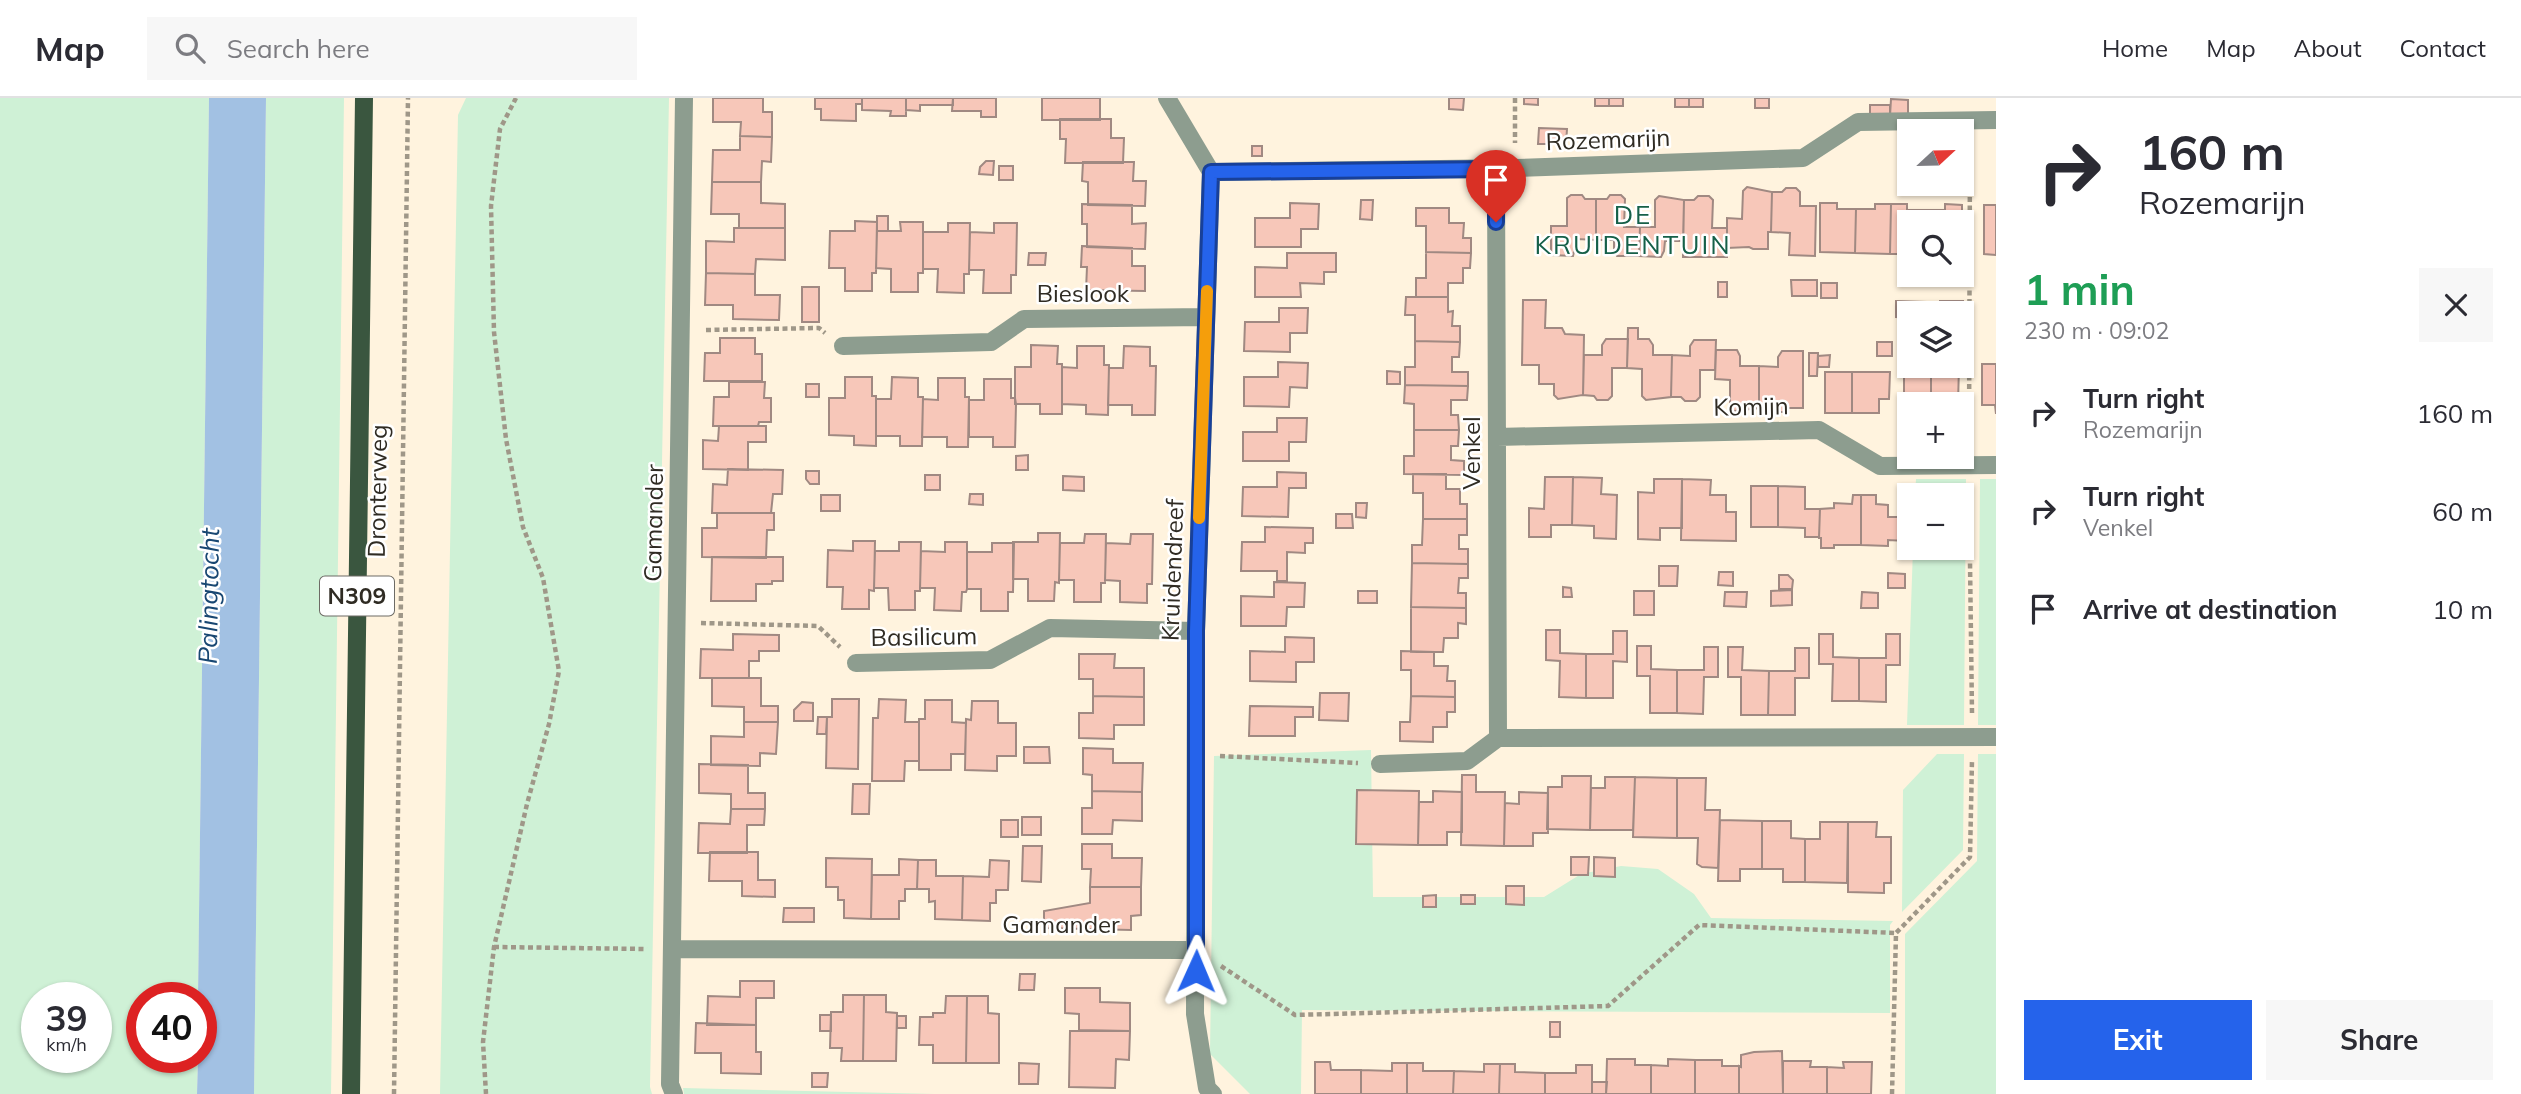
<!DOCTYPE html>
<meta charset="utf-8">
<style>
body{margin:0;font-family:Mulish,sans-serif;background:#f7f7f7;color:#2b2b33;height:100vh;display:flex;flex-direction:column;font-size:26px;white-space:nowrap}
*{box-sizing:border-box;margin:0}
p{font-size:23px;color:#7c7c81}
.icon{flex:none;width:38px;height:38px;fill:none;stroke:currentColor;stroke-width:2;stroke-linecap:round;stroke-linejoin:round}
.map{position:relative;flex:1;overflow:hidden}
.panel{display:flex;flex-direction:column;background:#fff;width:525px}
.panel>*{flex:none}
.guide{background:#fff;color:#2b2b33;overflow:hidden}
.needle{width:46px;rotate:68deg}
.controls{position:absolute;left:1897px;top:21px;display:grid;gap:14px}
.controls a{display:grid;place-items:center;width:77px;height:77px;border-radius:0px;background:#fff;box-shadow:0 2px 5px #0004;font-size:35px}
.speed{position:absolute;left:21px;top:884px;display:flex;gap:14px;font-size:35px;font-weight:700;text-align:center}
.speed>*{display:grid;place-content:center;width:91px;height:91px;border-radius:50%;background:#fff;box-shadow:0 2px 5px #0004;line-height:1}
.speed small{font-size:18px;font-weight:400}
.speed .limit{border:10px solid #d22;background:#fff;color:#111}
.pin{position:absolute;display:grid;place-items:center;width:60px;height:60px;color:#fff;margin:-72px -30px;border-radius:50% 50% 50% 0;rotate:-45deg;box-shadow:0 0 7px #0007}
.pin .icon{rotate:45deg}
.me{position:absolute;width:77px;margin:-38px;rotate:1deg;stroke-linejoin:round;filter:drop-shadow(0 0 5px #0008)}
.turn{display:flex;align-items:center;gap:24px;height:147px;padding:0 28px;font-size:32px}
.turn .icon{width:91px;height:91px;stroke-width:2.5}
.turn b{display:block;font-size:49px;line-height:60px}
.round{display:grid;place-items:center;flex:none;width:74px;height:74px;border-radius:0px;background:#f7f7f7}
.overview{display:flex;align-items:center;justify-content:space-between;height:119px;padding:0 28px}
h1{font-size:42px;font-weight:700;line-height:52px;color:#1e9e55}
.cta{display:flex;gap:14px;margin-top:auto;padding:14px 28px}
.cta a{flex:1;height:80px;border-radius:0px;background:#2563eb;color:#fff;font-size:28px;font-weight:700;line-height:80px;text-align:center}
.cta a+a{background:#f7f7f7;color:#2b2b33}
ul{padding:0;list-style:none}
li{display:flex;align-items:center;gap:21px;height:98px;padding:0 28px}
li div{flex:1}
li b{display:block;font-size:26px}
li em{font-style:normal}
header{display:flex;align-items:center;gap:42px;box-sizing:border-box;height:98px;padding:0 35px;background:#fff;border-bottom:2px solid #e1e1e2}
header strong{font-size:33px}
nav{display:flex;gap:38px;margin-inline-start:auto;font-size:24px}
.search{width:490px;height:63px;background:#f7f7f7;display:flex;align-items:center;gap:18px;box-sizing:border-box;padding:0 24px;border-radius:0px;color:#7c7c81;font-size:26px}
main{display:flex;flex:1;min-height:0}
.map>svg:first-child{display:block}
.green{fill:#cff1d6;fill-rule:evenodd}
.water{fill:#a2c1e3}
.building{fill:#f7c7b9;stroke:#a08982;stroke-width:2}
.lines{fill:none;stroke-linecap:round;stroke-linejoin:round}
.path{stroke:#9f9788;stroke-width:4.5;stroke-dasharray:5 3.5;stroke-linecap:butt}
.minor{stroke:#8d9d8f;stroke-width:18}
.major{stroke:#3a563f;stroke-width:18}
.route-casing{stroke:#184099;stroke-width:18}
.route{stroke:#2563eb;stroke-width:12}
.slow{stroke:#f59e0b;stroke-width:12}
.labels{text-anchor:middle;stroke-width:5;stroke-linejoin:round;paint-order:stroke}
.shield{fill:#fff;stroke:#6d6b65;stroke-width:2}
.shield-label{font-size:23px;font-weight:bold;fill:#2f2b23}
.street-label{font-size:24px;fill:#2f2b23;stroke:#fff}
.neighbourhood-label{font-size:26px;letter-spacing:2px;fill:#166049;stroke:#fff}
.water-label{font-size:26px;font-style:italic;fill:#184772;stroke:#fff}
</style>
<header>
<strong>Map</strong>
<div class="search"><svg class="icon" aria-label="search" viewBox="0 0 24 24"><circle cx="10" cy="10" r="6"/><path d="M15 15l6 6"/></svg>Search here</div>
<nav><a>Home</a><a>Map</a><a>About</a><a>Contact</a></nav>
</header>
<main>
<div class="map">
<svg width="1996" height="996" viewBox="0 0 1996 996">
<rect width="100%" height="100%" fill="#fff3de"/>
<path class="green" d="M0 0H209L198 899 142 900V959H198L197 996H0ZM37 900H96V959H37Z
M266 0H344L331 996H254Z
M466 0H669L650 989 652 996H440L458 17Z
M1916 381H1966L1964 627H1907L1913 450H1962V397H1915Z
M1980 381H1996V627H1978Z
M1371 652 1373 799H1544L1581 776 1621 768 1658 771 1694 796 1711 820 1893 823 1890 827V915L1302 912 1301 996H1250L1210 956 1214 658Z
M1937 656H1964L1963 752 1902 814 1903 692Z
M1978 656H1996V996H1905V836L1977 763Z
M683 990 935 996H684Z"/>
<path class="water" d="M209 0H266L254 996H197L198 959H201V900L198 899Z"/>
<path class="building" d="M713 0H763V14H772V39L740 38 741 24H713Z
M815 0H862V6H856V23L821 22V11H815Z
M862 0H906V18H890L891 13 862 12Z
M906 0H953V7H920V13L906 12Z
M953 0H996V19H981V13H952Z
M1042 0H1100V22H1042Z
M1449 0H1464L1463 12 1449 11Z
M1524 0H1538V7L1524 6Z
M1595 0H1609V8H1595Z
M1609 0H1623V8H1609Z
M1675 0H1689V9H1675Z
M1689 0H1703V9H1689Z
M1755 0H1769V10H1755Z
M1891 1 1908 2V19L1890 18Z
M1870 7H1890V18L1870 17Z
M1060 21H1111V40H1124L1123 65H1065L1066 41H1060Z
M1539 30 1567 31 1566 46H1538Z
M740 38 772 39 771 64 762 63 761 84H712L713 52H740Z
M1252 48H1262V58H1252Z
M986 63H994L993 77 979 76 980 69Z
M1083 64H1134L1133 83H1146L1145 108 1088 107V84L1082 83Z
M999 68H1013V82H999Z
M712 84H761V105L785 106V130H739V116H711Z
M1747 89 1772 94 1771 134H1768V151H1753L1749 149 1727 150V120L1742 121 1743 93Z
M1786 90H1796L1800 94V108H1816L1815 158 1789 157 1790 135 1771 134 1772 94H1782Z
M1571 97H1582L1585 101H1596V142L1577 141 1573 158 1551 157V128H1567V100Z
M1610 97H1621L1625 101 1624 129H1640L1639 158H1617L1614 152V142H1596V101H1607Z
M1659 98 1684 102 1683 143H1665L1664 153 1661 159 1639 158 1640 129H1655V102Z
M1698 98H1709L1713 102 1712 130H1727V159H1683L1684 102H1694Z
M1361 102H1373L1372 122 1360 121Z
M1290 105 1319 106 1318 131H1301V149H1255V120H1290Z
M1820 105H1837V111H1856L1855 155 1820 154Z
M1082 106 1132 107V126L1146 125 1145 151 1087 149V126H1082Z
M1875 106H1891L1890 156 1855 155 1856 111H1875Z
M1891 106H1907V112H1926V124H1909V156H1890Z
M1945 106 1962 107V137V124H1926V112H1945Z
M1984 107H1996V157L1984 156Z
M1416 110H1449V125H1464L1463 140H1471V155L1426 154V128H1416Z
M877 118H888V133H877Z
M855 123 877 124 876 175H872V193H845V170H829L830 133H855Z
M900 124H923V175H918V194H891V171L876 170 877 133H901Z
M948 125H970L969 176H964V195L937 194 938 171H923V134H948Z
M994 125H1017L1016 177H1011V195H983L984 172H969L970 134 994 135Z
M734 130H785V162L756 161 755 176 706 175V143L734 144Z
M1082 148 1132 150V168H1145V193L1086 192 1087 169H1081Z
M1426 154 1471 155 1470 170H1463V185H1448V199H1416V180H1426Z
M1029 155H1046L1045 167H1028Z
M1287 155H1336V174H1324V186L1300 185 1301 199H1255V169L1287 170Z
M706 175 755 176V197H780L779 222 733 221V207H705Z
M1791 182H1817V198H1792Z
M1718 184H1727V199H1718Z
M1821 185H1837V200H1821Z
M802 189H819V224H802Z
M1406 199H1448V214L1453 213 1452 228H1460V244L1415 243V217H1405Z
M1523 202H1546L1545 230H1562L1565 236 1584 237 1583 297 1558 301 1554 297V286H1539V267H1522Z
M1896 203 1926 204V215H1909V220L1896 219Z
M1940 203H1963L1962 221V215H1940Z
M1279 210H1308L1307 235H1290V254L1244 253 1245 224H1279Z
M1628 230H1638V241H1649L1653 247V257H1672L1671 299 1646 302 1642 298V271L1627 270Z
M720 240H755V256H762V283H704L705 255H720Z
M1606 241H1628L1627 270H1612V298L1608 302H1597L1594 298 1583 297 1584 257H1602V247Z
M1694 242H1716L1715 272H1700V299L1696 303H1685L1681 299H1671L1672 257 1690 258V248Z
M1415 243 1460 244 1459 259H1452V274H1468V288L1405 287V269H1415Z
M1877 244H1892V258H1877Z
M1031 247 1058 248 1057 266H1062V316H1040V306H1015V269H1031Z
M1077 248H1104V267H1109L1108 317 1086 316V307L1062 306V269L1077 270Z
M1124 248 1150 249V268H1156L1155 317H1132V307H1108L1109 270H1123Z
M1716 252H1737L1740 258V268H1759V310L1734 313 1730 309V282L1715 281Z
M1782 253H1803V310H1788L1783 314H1773L1769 310H1759V268L1778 269V259Z
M1809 255H1818L1817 278H1809Z
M1830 257 1829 269H1818V258Z
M1278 264 1308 265 1307 290 1290 289 1289 309 1244 308V279H1278Z
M1904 265H1909V268H1931V306H1904Z
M1982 266H1996V316L1995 307H1982Z
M1931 268H1959L1958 306H1931Z
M1387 273 1400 274V286H1387Z
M1825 274H1852V315H1825Z
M1852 274H1890L1889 301H1879V315H1852Z
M845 279H872V298H876V348L854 347V338L829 337V300H845Z
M892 279 918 280V299H923L922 348H900V338H876V301H891Z
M938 280H965V299H969L968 349H947V339H922L923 301 938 302Z
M984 281H1011V300H1015L1016 306 1015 349H993V339H969V302H984Z
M729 284H765L764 300H771V324H759L758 328H713L714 299H729Z
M806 286H819V299H806Z
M1405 287 1468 288 1467 302H1451V317H1458L1459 332H1414V306L1404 305Z
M1277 320H1307L1306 344H1289V363H1243V334H1277Z
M719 328H766V344H748V372L703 371V342L718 343Z
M1414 332H1459L1458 348H1451V362L1464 363V377L1404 376V358H1414Z
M1028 357V372H1016V358Z
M728 371 783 372 782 396H773L771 415H712L713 386 727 387Z
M806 373H819V386H810L806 381Z
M1277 374 1306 375V390H1289L1288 419 1242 418 1243 389H1277Z
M1413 376H1446V391H1460V406H1467V421H1423V395H1413Z
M925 377H940V392H925Z
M1063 378 1084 379V393L1063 392Z
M1545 379H1573L1572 427H1551V439H1529V410L1544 411Z
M1573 379 1602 380 1601 396 1617 397 1616 441 1594 440V428L1572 427Z
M1654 381H1682V430H1660V442L1638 441V394L1654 395Z
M1682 381 1711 382 1710 397H1726V414H1736V443L1681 442Z
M1751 388H1778V429H1751Z
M1778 388 1805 389V411H1820L1819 439H1805V430L1778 429Z
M970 396H983V407L969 406Z
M821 397H840V413H821Z
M1853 397H1861V447H1834V450H1821V440H1819L1820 411 1834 410V405L1852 406Z
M1861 397H1876V406L1888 407V419H1906V443L1888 442V448L1861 447Z
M1356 405H1367L1366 420 1356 419Z
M717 415H774V432H767L766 460 702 459V430H717Z
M1336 416H1352L1353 430H1336Z
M1423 421H1467V437H1459V451H1468V466L1412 465V447H1422Z
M1265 429 1313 430V445H1305V455L1287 454V483H1277V473H1241L1242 444H1265Z
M1038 435H1060L1059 485 1055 484 1054 503H1028V481H1013V444H1038Z
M1085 436H1106L1105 485H1101V504H1074V482H1059L1060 445H1084Z
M1131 436H1153L1152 486H1147V505L1120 504V483L1105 482 1106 445 1130 446Z
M853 443H875L874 493 869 492V511H842L843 489H827L828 452 853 453Z
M899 444H921L920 493H915V512H889L888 490H874L875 453H899Z
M945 444H967V491L966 494H962L961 513 934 512 935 490H920L921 453 945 454Z
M992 445H1014L1013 494H1008V513H981V491H967V454H992Z
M712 459H783V483H772V486H756V503H711Z
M1412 465 1468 466V480H1459L1458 495H1466V510L1411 509Z
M1659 468H1678L1677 488H1659Z
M1719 474H1733V488L1718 487Z
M1888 475 1905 476V490H1888Z
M1779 477H1788L1793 482 1792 491H1779Z
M1274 484 1305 485 1304 509H1287L1286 528H1241V498L1274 499Z
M1563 489 1571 490 1572 499H1563Z
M1792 492V507L1771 508V493Z
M1358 493H1377V505H1358Z
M1634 493H1654V517H1634Z
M1725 494H1747L1746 509 1724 508Z
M1862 494 1878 495V510H1861Z
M1411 509 1466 510V526L1458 525V540H1444L1443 554H1411Z
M1546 532H1560V555L1586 556V600L1559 599 1560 563 1546 562Z
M1613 533H1627V564L1613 563V600H1586V556H1613Z
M733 536 779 537V553H759V563H749V580H700L701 551 733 552Z
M1819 536H1833V559L1859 560V603H1832L1833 566H1819Z
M1886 536H1900V567H1886V604L1859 603V560H1886Z
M1285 539 1314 540V564H1296V584L1250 583V553L1285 554Z
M1637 548H1651V571L1677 572V615H1650V578H1637Z
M1704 549H1718V579H1704L1703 616 1677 615V572H1704Z
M1728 549H1743L1742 572 1769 573 1768 617H1741V579H1728Z
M1795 550H1809V580H1795V617H1768L1769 573H1795Z
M1401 553 1434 554V568H1448L1447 583H1455V599L1411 598V572H1401Z
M1079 556H1115L1114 570H1144V599L1093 598V581H1079Z
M712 580H761V608H778V624H744V609L712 608Z
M1320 595H1349L1348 623 1319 622Z
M1093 598 1144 599V627H1114V641L1079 640V615H1093Z
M1411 598 1455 599V614H1447V629H1433V644L1400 643V624H1410Z
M832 601H859L858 671 826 670 827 619H832Z
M879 601 906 602 905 624H919V663H905L904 683H872L873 620H878Z
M925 602H952V624L966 625 965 656H951V672H919V621H925Z
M972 603H998V625H1016V658H997V673L965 672 966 621 971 622Z
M802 604 813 605V623H794V612Z
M1250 608 1313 609V619H1295V638H1249Z
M818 619H827L826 636H817Z
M744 624H778L776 656 760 655V668L711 667V638L744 639Z
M1024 649H1049L1050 665H1024Z
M1083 650 1113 651V665H1143L1142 694 1092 693V677L1083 676Z
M699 666 748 667V695H765V711H731V696L699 695Z
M1462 677H1476V694H1505L1504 748 1461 747Z
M1562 678H1591L1590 732 1547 731 1548 689H1562Z
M1605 679H1635L1633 732H1590L1591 690H1605Z
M1635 679 1677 680V740L1633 739Z
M1677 680H1706L1705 712H1720L1718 770 1702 769 1697 766 1698 740H1677Z
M853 686H870L869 716H852Z
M1357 692 1419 693 1418 747 1356 746Z
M1092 693 1142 694V723L1113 722 1112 736H1082V710H1092Z
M1433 693 1462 694V734H1447V747H1418L1419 704H1433Z
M1519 694 1548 695V735H1533V748H1504L1505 705 1519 706Z
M731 711H765L764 727H747V755H698L699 725 730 726Z
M1022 719H1041V737H1022Z
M1001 722H1018V739H1001Z
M1720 722 1762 723V771H1740V783H1718Z
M1762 723H1791V740L1805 741V784H1783V771H1762Z
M1820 724H1848L1847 785 1805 784V741H1820Z
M1848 724H1877L1876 739H1891V785H1884V795L1848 794Z
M1082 746H1112V760H1142L1141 789H1090L1091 771H1082Z
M1023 748H1042L1041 784 1022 783Z
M710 754H758V782H775V799L742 798V783H709Z
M1571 759H1589L1588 777H1571Z
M1594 759 1615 760V779L1594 778Z
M826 760 872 761 871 821 844 820V802H838V789H826Z
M899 761 918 762 917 791H905V803H899V821H871L872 777H899Z
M918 762H936V778H963L962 822 935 821V803L929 804V791H917Z
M990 762 1009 763 1008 792H996V805H990V823L962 822 963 778 989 779Z
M1506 788H1524V807L1506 806Z
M1090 789H1141V817L1131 818V832L1044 830V813L1090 805Z
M1436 797V809H1423V798Z
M1461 797H1475V806H1461Z
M784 810H814V824H783Z
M1020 876H1035L1034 892H1019Z
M740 883H774V900H756V927H707L708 898 740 899Z
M1065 890H1100V904L1130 905V933L1079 932V916L1065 915Z
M843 897H864L863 963H841L842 950H830L831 914H843Z
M864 897H886V914L897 915 896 963H863Z
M946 898H967L966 965H933V947H919L920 919H933V915H945Z
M967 898H988V915L999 916V965H966Z
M820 917H831V933H820Z
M897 918H906V930H897Z
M1550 924H1560V939H1550Z
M696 925 756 927V954H761V976L721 975V955H695Z
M1070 933H1130L1129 962 1116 961 1115 990 1069 989Z
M1782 953 1783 996H1739V968L1741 969V957L1754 954Z
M1607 961H1635V967H1651V996H1606Z
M1668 961 1695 962V996H1651V967L1668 968Z
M1695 962H1722V968H1739V996H1695Z
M1783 963H1811L1810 969H1827V996H1783Z
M1315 964H1330L1331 972H1361V996H1315Z
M1843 964H1872L1871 996H1827V969L1844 970Z
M1019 965 1039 966 1038 986H1019Z
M1392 965H1407V996H1361V972L1392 973Z
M1407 965H1423V973H1454L1453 996H1407Z
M1484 966H1500L1499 996H1453L1454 973 1484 974Z
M1500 966H1515V974L1545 975V996H1499Z
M1576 967H1592V996H1545V975H1576Z
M812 975H828L827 989H812Z
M1592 984H1607L1606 996H1592Z"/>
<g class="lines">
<path class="path" d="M1515 0V45
M706 232 819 230 825 235
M1969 342 1970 46
M1969 389 1972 615
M701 525 818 528 840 549
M1220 658 1358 665
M494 849 647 851
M1221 868 1295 917 1608 908 1699 827 1896 835
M394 996 408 0
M486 996 483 944 494 849 527 706 549 626 559 573 543 480 523 429 506 341 494 234 491 108 500 31 516 0
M1892 996 1896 835 1970 759 1972 662"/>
<path class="minor" d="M1167 0 1211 74 1196 533 1195 916 1207 990 1213 996
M1496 71 1498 640 1996 639
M1211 74 1516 70 1803 60 1858 24 1996 22
M843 248 991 244 1024 221 1206 219
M1497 339 1819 332 1880 368 1996 367
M856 565 990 562 1050 530 1196 533
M1380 666 1467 663 1498 640
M673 851 1196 852
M674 996 670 986 684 0"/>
<path class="major" d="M351 996 364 0"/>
</g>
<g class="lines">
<defs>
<path id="route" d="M1196 873V533L1211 74 1496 71V124"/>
</defs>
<use href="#route" class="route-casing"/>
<use href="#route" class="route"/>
<path class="slow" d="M1199 420 1207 193"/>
</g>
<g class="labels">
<rect class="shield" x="320" y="478.5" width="74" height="39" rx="5"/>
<g class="shield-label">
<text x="357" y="506">N309</text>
</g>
<g class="street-label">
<text transform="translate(1608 42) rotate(-2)" y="8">Rozemarijn</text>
<text x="1083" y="204">Bieslook</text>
<text transform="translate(1751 309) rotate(-1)" y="8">Komijn</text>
<text transform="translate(1472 355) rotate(-90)" y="8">Venkel</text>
<text transform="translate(378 393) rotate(-89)" y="8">Dronterweg</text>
<text transform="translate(654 425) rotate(-89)" y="8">Gamander</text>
<text transform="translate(1173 472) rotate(-88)" y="8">Kruidendreef</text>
<text transform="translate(924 539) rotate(-1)" y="8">Basilicum</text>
<text x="1061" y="835">Gamander</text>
</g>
<g class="neighbourhood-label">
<text x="1633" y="126">DE<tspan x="1633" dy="30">KRUIDENTUIN</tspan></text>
</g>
<g class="water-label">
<text transform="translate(209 498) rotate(-89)" y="9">Palingtocht</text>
</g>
</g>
</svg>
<div class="controls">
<a><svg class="needle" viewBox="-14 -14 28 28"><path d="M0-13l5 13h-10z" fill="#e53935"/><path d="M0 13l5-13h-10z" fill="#7c7c81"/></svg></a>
<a><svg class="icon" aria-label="search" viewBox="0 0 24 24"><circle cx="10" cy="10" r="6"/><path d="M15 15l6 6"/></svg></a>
<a><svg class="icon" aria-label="layers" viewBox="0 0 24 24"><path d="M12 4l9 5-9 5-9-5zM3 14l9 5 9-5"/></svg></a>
<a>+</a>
<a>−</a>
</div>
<div class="speed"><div>39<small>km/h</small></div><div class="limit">40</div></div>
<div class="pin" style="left:1496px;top:124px;background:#d93025"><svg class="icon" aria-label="arrive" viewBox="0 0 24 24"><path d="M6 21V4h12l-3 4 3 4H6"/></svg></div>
<svg class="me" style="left:1196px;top:873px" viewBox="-20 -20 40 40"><path d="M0-17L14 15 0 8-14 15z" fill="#2563eb" stroke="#fff" stroke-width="4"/></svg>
</div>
<section class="panel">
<div class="guide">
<div class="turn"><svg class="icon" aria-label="right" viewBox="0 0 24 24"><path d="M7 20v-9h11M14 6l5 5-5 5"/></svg><div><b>160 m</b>Rozemarijn</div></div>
</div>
<div class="overview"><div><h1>1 min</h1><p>230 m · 09:02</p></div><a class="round"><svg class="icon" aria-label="close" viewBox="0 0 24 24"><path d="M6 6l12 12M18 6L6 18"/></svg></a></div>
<ul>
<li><svg class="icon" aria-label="right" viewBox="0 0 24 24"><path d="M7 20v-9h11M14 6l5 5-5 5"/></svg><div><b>Turn right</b><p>Rozemarijn</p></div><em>160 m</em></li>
<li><svg class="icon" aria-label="right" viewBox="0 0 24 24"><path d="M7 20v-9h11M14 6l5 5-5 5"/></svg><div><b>Turn right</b><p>Venkel</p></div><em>60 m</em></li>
<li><svg class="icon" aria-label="arrive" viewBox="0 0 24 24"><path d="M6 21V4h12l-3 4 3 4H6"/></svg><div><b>Arrive at destination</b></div><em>10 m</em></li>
</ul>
<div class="cta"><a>Exit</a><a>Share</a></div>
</section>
</main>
